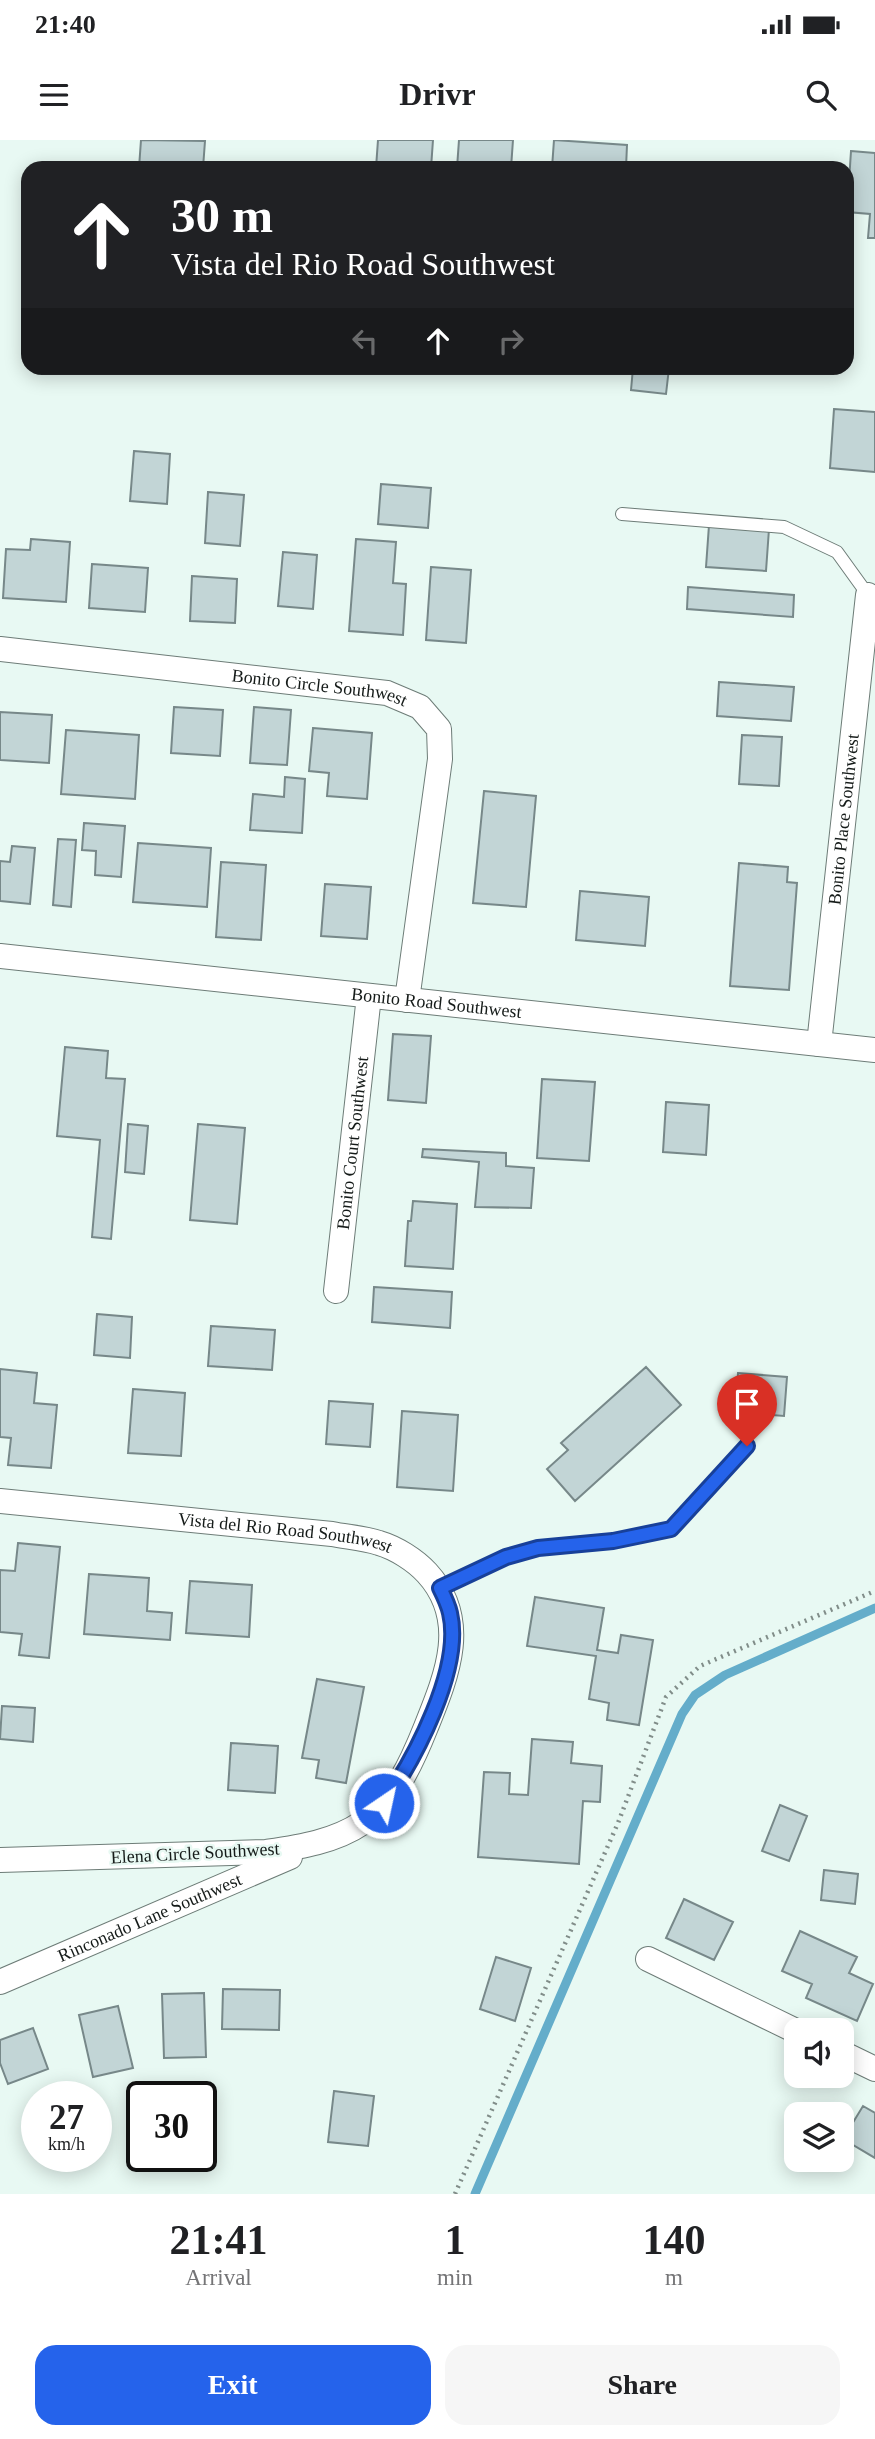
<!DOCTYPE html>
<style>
body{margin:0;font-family:Georgia,serif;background:#f6f6f6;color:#202124;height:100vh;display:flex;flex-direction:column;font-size:26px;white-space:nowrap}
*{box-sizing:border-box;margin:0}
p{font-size:23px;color:#757577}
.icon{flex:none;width:38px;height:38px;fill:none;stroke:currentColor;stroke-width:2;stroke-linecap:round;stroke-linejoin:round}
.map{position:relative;height:2054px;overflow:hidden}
.drawer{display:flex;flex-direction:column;background:#fff;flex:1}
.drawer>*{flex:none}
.guide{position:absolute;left:21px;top:21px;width:833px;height:214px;border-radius:21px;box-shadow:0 4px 18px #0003;background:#202124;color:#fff;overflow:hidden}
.tools{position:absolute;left:784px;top:1878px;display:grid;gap:14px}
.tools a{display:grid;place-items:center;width:70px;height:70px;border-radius:14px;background:#fff;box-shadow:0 4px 18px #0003;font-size:35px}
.speed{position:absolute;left:21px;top:1941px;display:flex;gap:14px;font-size:35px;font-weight:700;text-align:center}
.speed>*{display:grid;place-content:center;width:91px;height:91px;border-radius:50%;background:#fff;box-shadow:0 4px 18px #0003;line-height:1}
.speed small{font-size:18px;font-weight:400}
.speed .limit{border:4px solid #111;border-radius:10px;background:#fff;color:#111}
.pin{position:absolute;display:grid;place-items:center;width:60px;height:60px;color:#fff;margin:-72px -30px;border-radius:50% 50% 50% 0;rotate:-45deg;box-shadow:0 0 7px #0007}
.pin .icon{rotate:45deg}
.me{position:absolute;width:77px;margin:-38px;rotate:34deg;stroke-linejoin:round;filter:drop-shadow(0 0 5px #0008)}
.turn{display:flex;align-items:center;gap:24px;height:147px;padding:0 35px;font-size:32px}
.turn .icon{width:91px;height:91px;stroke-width:2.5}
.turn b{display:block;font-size:49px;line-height:60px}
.lanes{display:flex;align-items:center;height:66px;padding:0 35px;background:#0003;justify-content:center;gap:35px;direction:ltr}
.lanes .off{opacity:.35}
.eta{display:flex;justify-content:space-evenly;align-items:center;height:119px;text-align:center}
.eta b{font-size:42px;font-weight:700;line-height:49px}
.primary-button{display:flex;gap:14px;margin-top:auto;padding:14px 35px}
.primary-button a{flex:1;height:80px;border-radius:21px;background:#2563eb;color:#fff;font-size:28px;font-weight:700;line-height:80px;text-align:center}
.primary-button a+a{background:#f6f6f6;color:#202124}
.status{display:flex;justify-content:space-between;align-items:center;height:49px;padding:0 35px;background:#fff;direction:ltr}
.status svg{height:19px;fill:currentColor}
header{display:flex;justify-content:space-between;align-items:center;height:91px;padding:0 35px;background:#fff;font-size:32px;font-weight:700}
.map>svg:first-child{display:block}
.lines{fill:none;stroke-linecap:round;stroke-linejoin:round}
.stream{stroke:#64adca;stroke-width:9}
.building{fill:#c2d5d6;stroke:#778889;stroke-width:2}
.lane-casing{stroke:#6d7c77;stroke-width:14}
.street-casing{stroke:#6d7c77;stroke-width:26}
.path{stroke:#818d89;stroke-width:4.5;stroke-dasharray:2 5;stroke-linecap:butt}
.lane{stroke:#fff;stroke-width:12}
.street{stroke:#fff;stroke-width:24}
.route-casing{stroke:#184099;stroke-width:18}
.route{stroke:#2563eb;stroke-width:12}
.labels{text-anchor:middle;stroke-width:5;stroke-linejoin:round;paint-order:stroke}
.street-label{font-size:18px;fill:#151b19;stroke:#e8f9f3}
</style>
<div class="status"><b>21:40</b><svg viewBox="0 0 49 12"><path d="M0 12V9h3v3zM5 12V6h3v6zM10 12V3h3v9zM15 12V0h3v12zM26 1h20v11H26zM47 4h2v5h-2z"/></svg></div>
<header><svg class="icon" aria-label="menu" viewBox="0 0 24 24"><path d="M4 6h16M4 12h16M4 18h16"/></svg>Drivr<svg class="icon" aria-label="search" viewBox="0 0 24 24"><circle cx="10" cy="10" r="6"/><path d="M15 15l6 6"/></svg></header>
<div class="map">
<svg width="875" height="2054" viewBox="0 0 875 2054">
<rect width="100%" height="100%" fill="#e8f9f3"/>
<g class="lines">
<path class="stream" d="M475 2054 682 1574 695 1555 725 1535 875 1468"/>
</g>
<path class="building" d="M141 0 205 1 203 28H139Z
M378 0H433L431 28H376Z
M459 0H513L511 28H457Z
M554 0 627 5 626 28H552Z
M851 11 875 13V98H868L870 74 847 72Z
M633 228H669L666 254 631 250Z
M834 269 875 272V332L830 328Z
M134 311 170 314 167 364 130 361Z
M381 344 431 348 428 388 378 384Z
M208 352 244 355 240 406 205 403Z
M709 385 769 389 766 431 706 427Z
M31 399 70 402 66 462 3 458 6 409 30 410Z
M356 399 396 402 393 443 406 444 403 495 349 491Z
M283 412 317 415 313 469 278 466Z
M92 424 148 428 145 472 89 468Z
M431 427 471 430 466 503 426 500Z
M192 436 237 439 235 483 190 481Z
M688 447 794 455 793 477 687 469Z
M719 542 794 547 791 581 717 576Z
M174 567 223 570 220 616 171 613Z
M254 567 291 570 287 625 250 623Z
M0 572 52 575 49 623 0 620Z
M313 588 372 593 367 659 327 656 329 633 309 631Z
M66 590 139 595 135 659 61 654Z
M742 595 782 597 779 646 739 644Z
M285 637 305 639 302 693 250 690 253 654 284 657Z
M484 651 536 656 526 767 473 763Z
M84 683 125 686 121 737 95 735 96 711 82 710Z
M58 699 76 700 71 767 53 765Z
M138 703 211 708 207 767 133 762Z
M12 706 35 708 30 764 0 761V721L10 722Z
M221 722 266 725 261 800 216 797Z
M739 723 788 727 787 742 797 743 789 850 730 846Z
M325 744 371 747 367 799 321 796Z
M580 751 649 757 645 806 576 800Z
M393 894 431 896 426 963 388 960Z
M65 907 108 911 106 938 125 939 111 1099 92 1097 100 1000 57 996Z
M542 939 595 942 589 1021 537 1018Z
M666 962 709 965 706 1015 663 1012Z
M128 984 148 986 144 1034 125 1032Z
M198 984 245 988 237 1084 190 1080Z
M423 1009 506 1013V1026L534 1028 531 1068 475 1067 479 1022 422 1017Z
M413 1061 457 1064 453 1129 405 1126 408 1081H411Z
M374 1147 452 1152 450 1188 372 1182Z
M97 1174 132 1177 130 1218 94 1215Z
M211 1186 275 1190 272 1230 208 1226Z
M646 1227 681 1265 575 1361 547 1329 568 1310 561 1303Z
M0 1229 37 1233 34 1263 57 1265 51 1328 8 1325 11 1298 0 1297Z
M738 1233 787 1237 784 1276 735 1272Z
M133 1249 185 1253 181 1316 128 1313Z
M329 1261 373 1264 370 1307 326 1304Z
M402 1271 458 1275 453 1351 397 1347Z
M18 1403 60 1407 49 1518 19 1515 22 1494 0 1492V1430L15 1431Z
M89 1434 149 1438 147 1471 172 1473 170 1500 84 1494Z
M190 1441 252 1445 249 1497 186 1493Z
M535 1457 604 1468 597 1510 618 1513 621 1495 653 1500 639 1585 607 1580 609 1563 589 1559 596 1516 527 1506Z
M317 1539 364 1547 346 1643 316 1638 319 1620 302 1618Z
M2 1566 35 1568 33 1602 0 1599Z
M532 1599 573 1602 571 1623 602 1626 600 1662 583 1661 579 1724 478 1717 484 1632 510 1633 509 1654 528 1655Z
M231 1603 278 1606 275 1653 228 1650Z
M780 1665 807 1676 789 1721 762 1711Z
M824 1730 858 1734 855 1764 821 1760Z
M684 1759 733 1782 714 1820 666 1798Z
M800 1791 857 1817 849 1833 873 1844 857 1881 806 1858 812 1844 782 1831Z
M496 1817 531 1828 515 1881 480 1869Z
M223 1849 280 1850 279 1890 222 1889Z
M204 1853 206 1917 164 1918 162 1854Z
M118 1866 133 1928 93 1937 79 1875Z
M33 1888 48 1929 8 1944 0 1923V1900Z
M334 1951 374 1956 368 2006 328 2002Z
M863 1966 875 1973V2018L843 1999Z"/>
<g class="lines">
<defs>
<path id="lane" d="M622 374 784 387 837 412 868 455
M441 1448 506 1417 539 1408 613 1401 671 1389 747 1306"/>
<g id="street">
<path id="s1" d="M0 509 387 553 420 567 439 589 440 619 407 860"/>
<path id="s2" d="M0 816 875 910"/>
<path id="s3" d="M819 904 868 455"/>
<path id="s4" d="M336 1151 369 856"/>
<path id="s5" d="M0 1361 332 1394C347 1397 364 1398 379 1403 396 1408 415 1420 427 1433 470 1480 447 1535 426 1587 412 1622 394 1662 362 1683 334 1702 299 1707 266 1712L0 1720"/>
<path d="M648 1819 796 1891"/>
<path id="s6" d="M0 1842 290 1717"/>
<path d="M842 1913 875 1929"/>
</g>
</defs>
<use href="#lane" class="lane-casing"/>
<use href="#street" class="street-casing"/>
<path class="path" d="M455 2054 618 1683 666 1557 700 1526 875 1451"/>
<use href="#lane" class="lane"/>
<use href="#street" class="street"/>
</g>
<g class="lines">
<defs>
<path id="route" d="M384 1663C415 1618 463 1528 450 1473 448 1464 444 1456 440 1448L506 1417 538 1408 613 1401 671 1389 747 1306"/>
</defs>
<use href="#route" class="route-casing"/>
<use href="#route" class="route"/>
</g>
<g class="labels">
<g class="street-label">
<text dy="6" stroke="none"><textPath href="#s1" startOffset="322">Bonito Circle Southwest</textPath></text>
<text dy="6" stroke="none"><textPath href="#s3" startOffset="226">Bonito Place Southwest</textPath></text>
<text dy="6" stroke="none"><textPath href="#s2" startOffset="439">Bonito Road Southwest</textPath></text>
<text dy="6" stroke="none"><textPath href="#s4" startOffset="149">Bonito Court Southwest</textPath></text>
<text dy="6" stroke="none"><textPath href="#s5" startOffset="287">Vista del Rio Road Southwest</textPath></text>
<text transform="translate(195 1713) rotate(-3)" y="6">Elena Circle Southwest</text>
<text dy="6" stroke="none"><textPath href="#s6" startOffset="163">Rinconado Lane Southwest</textPath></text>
</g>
</g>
</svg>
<div class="tools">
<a><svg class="icon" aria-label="sound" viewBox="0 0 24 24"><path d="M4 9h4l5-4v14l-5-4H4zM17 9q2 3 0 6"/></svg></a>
<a><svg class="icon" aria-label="layers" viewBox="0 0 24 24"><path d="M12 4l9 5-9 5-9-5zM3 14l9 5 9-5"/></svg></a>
</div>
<div class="speed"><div>27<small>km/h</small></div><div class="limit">30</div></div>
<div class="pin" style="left:747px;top:1306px;background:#d93025"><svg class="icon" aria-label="arrive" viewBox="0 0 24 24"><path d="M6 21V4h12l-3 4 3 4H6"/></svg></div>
<svg class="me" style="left:384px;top:1663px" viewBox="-20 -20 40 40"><circle r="17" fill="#2563eb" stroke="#fff" stroke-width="3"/><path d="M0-11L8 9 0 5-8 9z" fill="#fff"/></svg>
<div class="guide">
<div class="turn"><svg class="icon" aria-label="ahead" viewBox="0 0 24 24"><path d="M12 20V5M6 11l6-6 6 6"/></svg><div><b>30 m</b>Vista del Rio Road Southwest</div></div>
<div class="lanes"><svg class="icon off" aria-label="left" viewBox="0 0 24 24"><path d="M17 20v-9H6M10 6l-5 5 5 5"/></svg><svg class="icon" aria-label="ahead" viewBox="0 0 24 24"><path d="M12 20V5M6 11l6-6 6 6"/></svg><svg class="icon off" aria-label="right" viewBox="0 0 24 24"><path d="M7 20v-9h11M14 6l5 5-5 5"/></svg></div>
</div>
</div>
<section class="drawer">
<div class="eta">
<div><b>21:41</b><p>Arrival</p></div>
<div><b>1</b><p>min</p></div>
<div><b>140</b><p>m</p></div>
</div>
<div class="primary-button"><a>Exit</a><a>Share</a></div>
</section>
